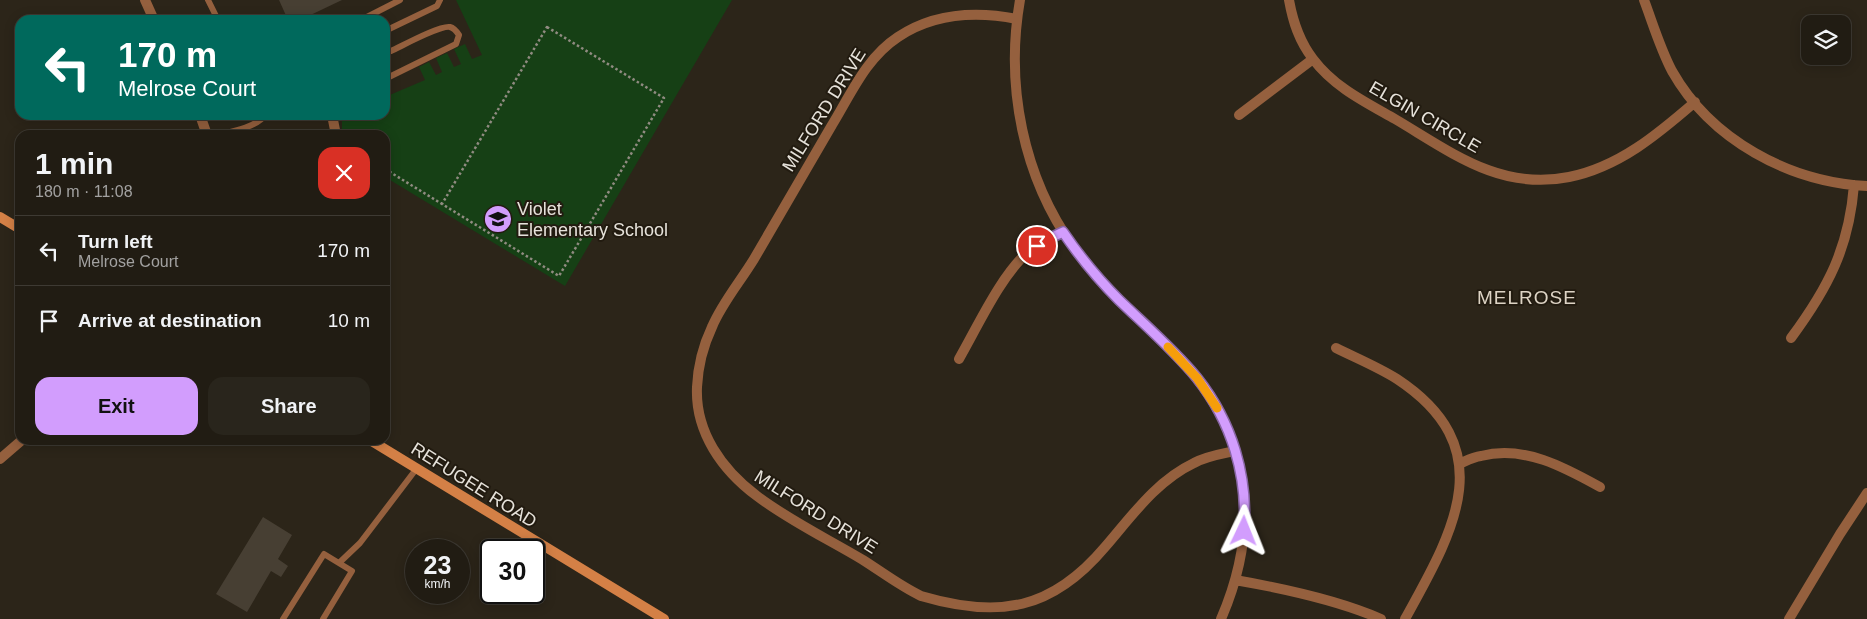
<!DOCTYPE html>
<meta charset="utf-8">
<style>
body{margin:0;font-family:Helvetica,sans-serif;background:#29251c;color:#f1f3f6;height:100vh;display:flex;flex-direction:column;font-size:19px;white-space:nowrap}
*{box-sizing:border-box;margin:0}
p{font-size:16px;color:#a2a1a0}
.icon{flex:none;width:28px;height:28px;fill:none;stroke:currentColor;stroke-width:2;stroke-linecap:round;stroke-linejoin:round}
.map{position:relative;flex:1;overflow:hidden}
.sheet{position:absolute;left:15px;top:130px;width:375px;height:315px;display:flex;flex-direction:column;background:#211c13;border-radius:15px;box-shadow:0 2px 12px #0003,0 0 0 1px #3e3a33}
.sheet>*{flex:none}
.hud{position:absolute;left:15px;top:15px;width:375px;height:105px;border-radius:15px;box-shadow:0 2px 12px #0003,0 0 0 1px #3e3a33;background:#00695c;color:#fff;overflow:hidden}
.fabs{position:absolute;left:1801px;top:15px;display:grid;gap:10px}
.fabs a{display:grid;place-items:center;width:50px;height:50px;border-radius:10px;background:#211c13;box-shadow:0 2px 12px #0003,0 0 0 1px #3e3a33;font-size:25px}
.speed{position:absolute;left:405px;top:539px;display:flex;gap:10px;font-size:25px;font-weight:700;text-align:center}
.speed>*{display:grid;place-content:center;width:65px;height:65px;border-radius:50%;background:#211c13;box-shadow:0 2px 12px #0003,0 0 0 1px #3e3a33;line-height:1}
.speed small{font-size:12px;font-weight:400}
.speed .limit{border:2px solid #111;border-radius:8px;background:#fff;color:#111}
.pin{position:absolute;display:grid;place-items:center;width:42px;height:42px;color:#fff;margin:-21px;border:2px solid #fff;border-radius:50%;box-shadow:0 1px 5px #0007}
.me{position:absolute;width:55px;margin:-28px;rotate:2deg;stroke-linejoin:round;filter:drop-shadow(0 0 4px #0008)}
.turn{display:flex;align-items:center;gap:18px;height:105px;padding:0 20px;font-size:22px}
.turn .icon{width:65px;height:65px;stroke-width:2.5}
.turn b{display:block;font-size:35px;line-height:42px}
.round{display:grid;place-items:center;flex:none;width:52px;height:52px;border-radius:15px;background:#29251c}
.headline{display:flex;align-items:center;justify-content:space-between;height:85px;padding:0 20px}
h1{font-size:30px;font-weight:600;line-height:38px}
.button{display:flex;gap:10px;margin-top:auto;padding:10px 20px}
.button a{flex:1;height:58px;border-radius:15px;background:#d29dfd;color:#111;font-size:20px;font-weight:600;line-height:58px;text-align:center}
.button a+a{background:#29251c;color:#f1f3f6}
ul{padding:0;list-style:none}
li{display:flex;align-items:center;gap:15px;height:70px;padding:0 20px;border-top:1px solid #3e3a33}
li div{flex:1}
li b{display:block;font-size:19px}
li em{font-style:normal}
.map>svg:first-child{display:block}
.green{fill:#164015}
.building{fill:#473f33}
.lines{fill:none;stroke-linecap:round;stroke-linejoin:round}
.path{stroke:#908b81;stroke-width:2.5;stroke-dasharray:2.5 2.5;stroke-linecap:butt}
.lane{stroke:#95603e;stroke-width:6}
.street{stroke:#95603e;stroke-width:10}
.secondary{stroke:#d48046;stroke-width:10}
.route-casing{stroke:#8866a4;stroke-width:12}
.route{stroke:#d29dfd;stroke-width:9}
.slow{stroke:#f59e0b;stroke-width:9}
.labels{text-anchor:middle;stroke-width:4;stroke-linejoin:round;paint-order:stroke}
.street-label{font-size:18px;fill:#e6e2da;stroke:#221b10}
.poi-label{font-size:18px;fill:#e6e2da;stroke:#221b10;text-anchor:start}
.neighbourhood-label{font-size:19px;letter-spacing:1px;fill:#ddd3c4;stroke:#221b10}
</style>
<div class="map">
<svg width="1867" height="619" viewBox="0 0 1867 619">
<rect width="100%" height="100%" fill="#2c2519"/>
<path class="green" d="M456 0H732L565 286 385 177V135H342V116L385 115V97L425 80 419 67 429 62 436 75 442 72 436 58 447 53 454 67 461 64 454 49 465 44 472 59 482 55Z"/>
<path class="building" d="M279 0H342L300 20H288Z
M263 517 292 535 278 559 288 566 281 577 271 571 247 612 216 594Z"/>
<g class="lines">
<path class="path" d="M547 27 664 98 559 276 442 204Z
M385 169 442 204"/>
<path class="lane" d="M208 0 218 20
M361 20 400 0
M385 31 437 6 440 0
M385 51H391C402 46 440 25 450 27 454 28 457 32 459 35L456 44 385 79
M218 135C231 132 257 127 265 115
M339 563 360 543 417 468
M283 619 324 554 352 571 323 619"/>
<path class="street" d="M145 0 154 20
M1020 0C1005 86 1023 177 1074 248 1103 289 1144 321 1178 357 1251 433 1262 524 1221 619
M1289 0C1293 22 1299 41 1313 59 1334 87 1365 102 1395 119 1451 152 1500 191 1569 177 1619 167 1658 134 1695 102
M1644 0C1653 24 1660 48 1672 71 1711 140 1789 182 1867 186
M1017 19C976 11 934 13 898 37 866 58 851 94 832 125 806 170 780 214 754 259 740 282 722 303 712 327 703 346 698 366 697 387 695 432 722 470 757 496 790 521 828 539 863 560 882 572 900 586 921 596 999 619 1052 610 1105 547 1131 517 1156 481 1194 463 1207 456 1221 454 1235 451
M200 115 207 135
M1239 115 1313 59
M333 120 336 135
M1791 338C1828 288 1849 248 1854 185
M1336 348C1356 358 1378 367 1397 379 1503 449 1453 532 1405 619
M959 359C978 326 1001 275 1029 251 1040 243 1051 238 1063 232
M0 459 22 440
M1459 464C1466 461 1473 457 1481 456 1524 445 1564 467 1600 487
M1235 580C1281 588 1338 600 1381 619
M1789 619 1840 534 1867 493"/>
<path class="secondary" d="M0 217 20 229
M370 440 664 619"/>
</g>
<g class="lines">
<defs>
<path id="route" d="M1037 246 1046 240 1063 232C1080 257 1098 279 1119 300 1145 325 1174 350 1197 378 1232 422 1248 476 1244 531"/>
</defs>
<use href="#route" class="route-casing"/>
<use href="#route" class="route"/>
<path class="slow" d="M1168 347 1197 378 1217 408"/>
</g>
<defs>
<symbol id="school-disc" viewBox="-11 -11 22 22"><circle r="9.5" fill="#d29dfd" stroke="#221b10"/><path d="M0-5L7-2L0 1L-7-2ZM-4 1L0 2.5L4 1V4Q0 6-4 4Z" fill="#111"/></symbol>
</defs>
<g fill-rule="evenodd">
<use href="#school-disc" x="482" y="203" width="32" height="32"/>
</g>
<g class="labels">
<g class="street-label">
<text transform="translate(824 110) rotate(-58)" y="6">MILFORD DRIVE</text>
<text transform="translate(1425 117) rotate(30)" y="6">ELGIN CIRCLE</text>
<text transform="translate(474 485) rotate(32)" y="6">REFUGEE ROAD</text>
<text transform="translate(816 512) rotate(32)" y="6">MILFORD DRIVE</text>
</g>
<g class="poi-label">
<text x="517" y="215">Violet<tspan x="517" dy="21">Elementary School</tspan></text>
</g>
<g class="neighbourhood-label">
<text x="1527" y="304">MELROSE</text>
</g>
</g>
</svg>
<div class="fabs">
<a><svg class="icon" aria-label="layers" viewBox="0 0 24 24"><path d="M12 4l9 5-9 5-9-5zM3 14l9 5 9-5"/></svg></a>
</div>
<div class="speed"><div>23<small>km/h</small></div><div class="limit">30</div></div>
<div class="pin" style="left:1037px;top:246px;background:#d93025"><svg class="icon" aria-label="arrive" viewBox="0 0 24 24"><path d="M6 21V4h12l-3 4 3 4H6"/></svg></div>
<svg class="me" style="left:1244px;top:531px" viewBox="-20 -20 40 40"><path d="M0-17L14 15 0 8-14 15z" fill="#d29dfd" stroke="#fff" stroke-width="4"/></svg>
<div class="hud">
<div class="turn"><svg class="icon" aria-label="left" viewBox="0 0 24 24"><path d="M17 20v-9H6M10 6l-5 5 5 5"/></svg><div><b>170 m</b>Melrose Court</div></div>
</div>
<section class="sheet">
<div class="headline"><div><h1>1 min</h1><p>180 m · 11:08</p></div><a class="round" style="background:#d93025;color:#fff"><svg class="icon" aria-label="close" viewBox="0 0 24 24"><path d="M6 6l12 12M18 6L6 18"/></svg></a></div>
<ul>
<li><svg class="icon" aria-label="left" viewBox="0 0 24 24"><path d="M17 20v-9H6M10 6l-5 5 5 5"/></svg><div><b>Turn left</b><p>Melrose Court</p></div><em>170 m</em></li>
<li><svg class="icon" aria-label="arrive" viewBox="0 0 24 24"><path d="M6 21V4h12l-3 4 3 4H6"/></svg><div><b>Arrive at destination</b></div><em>10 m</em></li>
</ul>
<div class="button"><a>Exit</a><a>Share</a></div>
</section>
</div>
